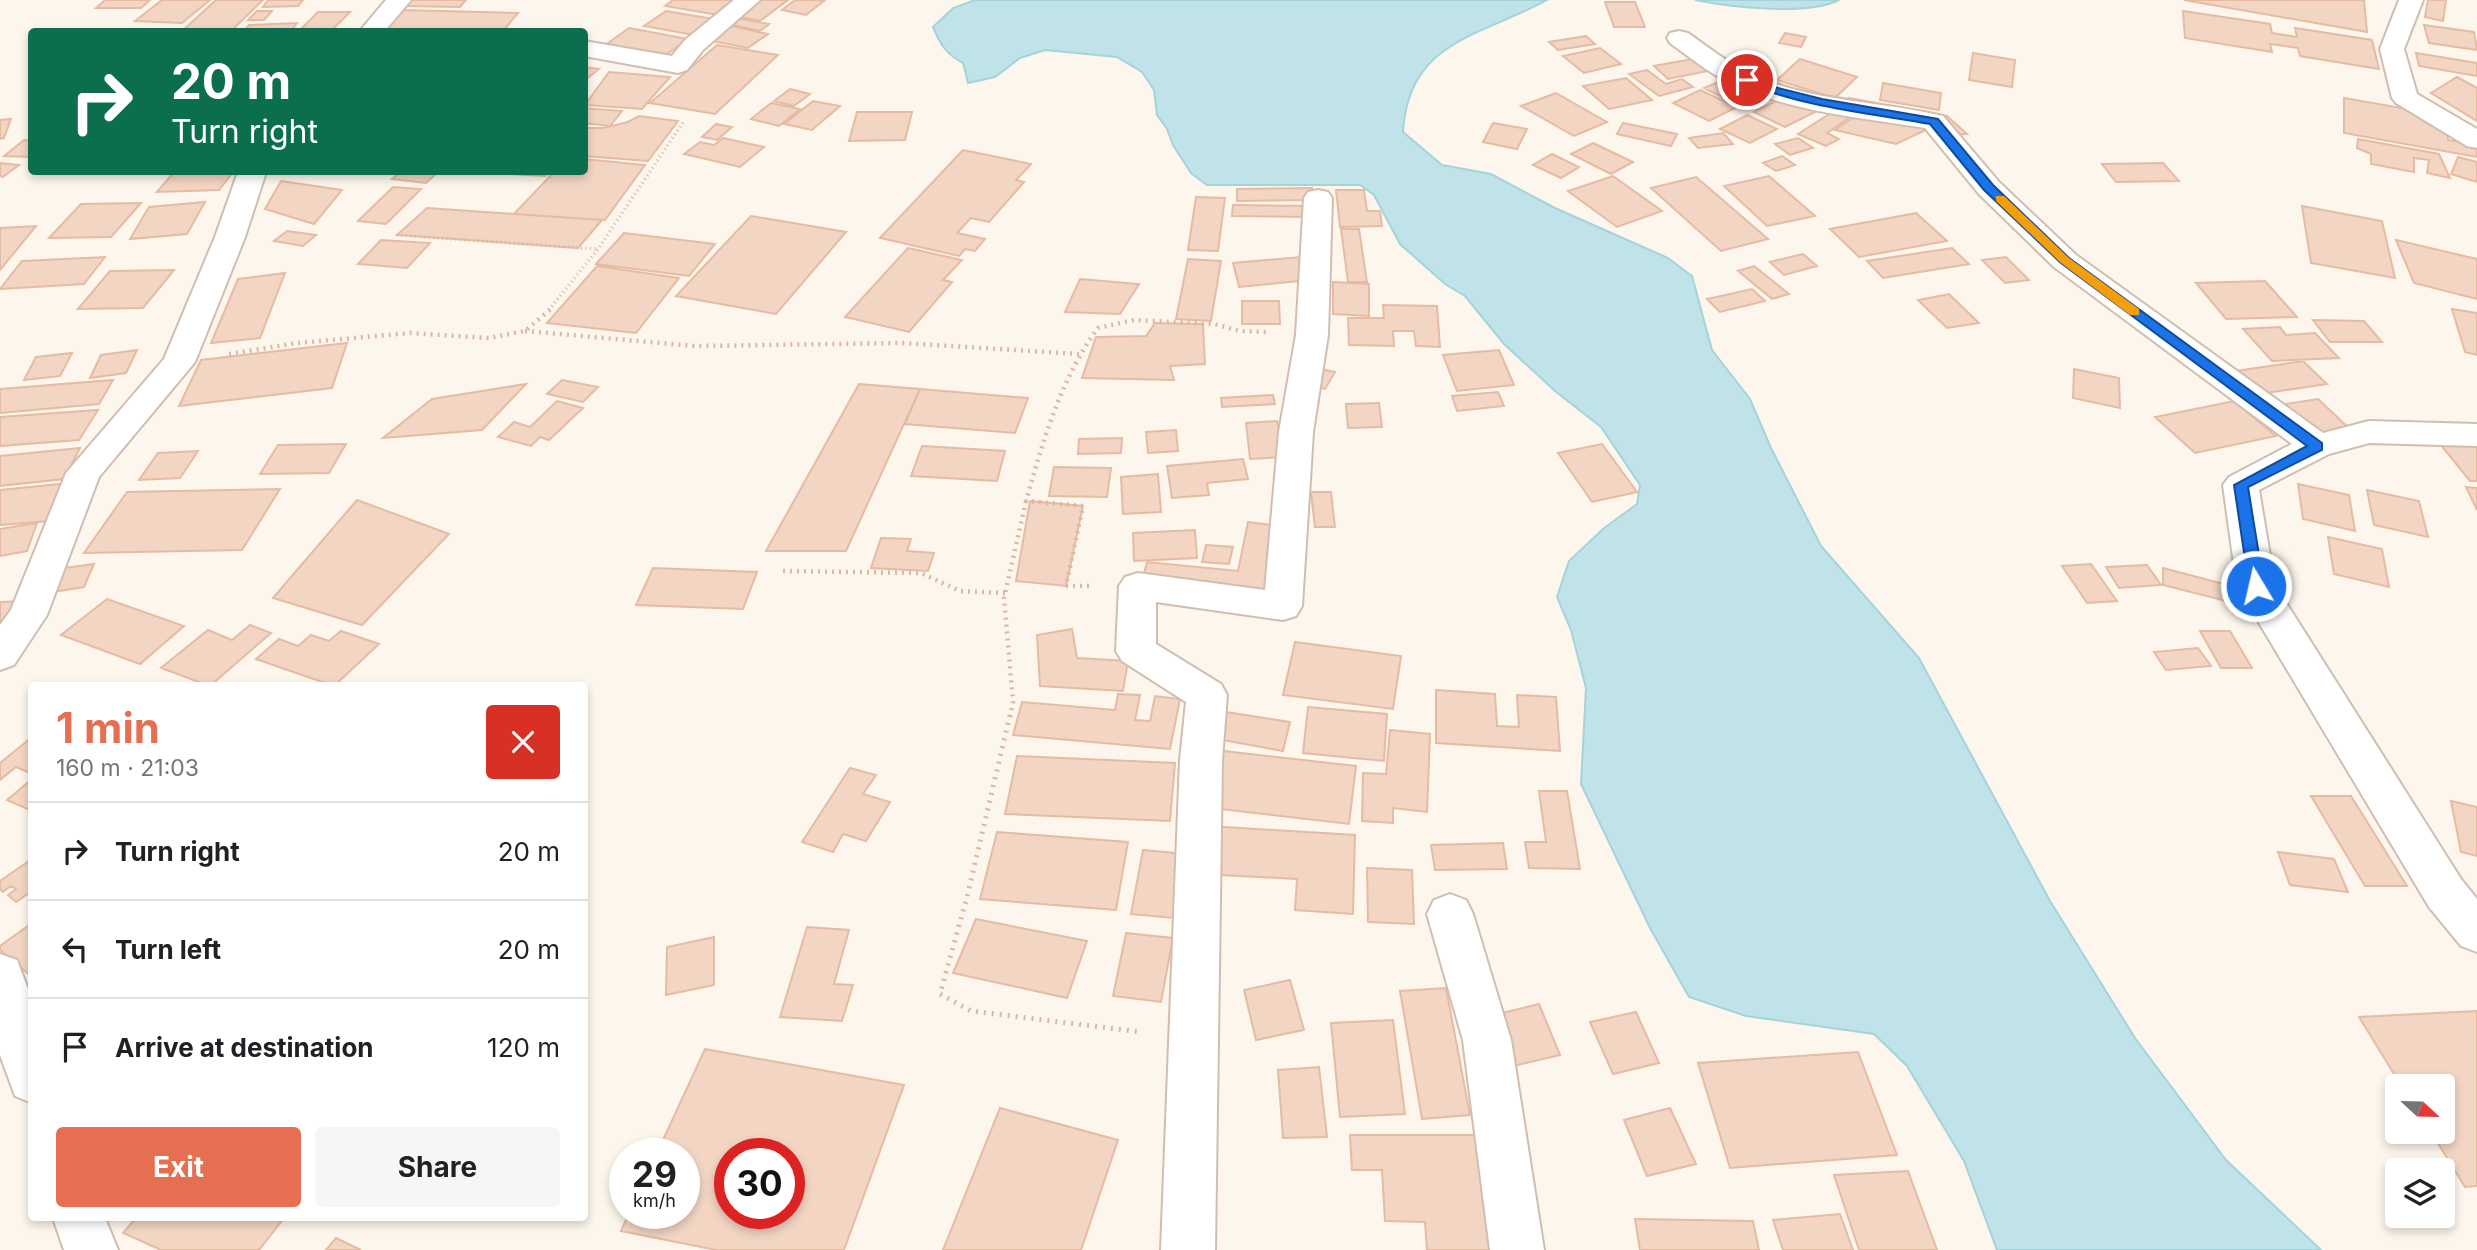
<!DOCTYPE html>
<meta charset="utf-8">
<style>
body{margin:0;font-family:Inter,sans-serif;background:#f6f6f6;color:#202124;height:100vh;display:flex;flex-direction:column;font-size:26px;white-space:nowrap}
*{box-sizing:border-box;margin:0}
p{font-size:23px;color:#757577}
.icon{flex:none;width:38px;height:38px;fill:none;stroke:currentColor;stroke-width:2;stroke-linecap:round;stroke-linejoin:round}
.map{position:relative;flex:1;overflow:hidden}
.sheet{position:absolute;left:28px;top:682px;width:560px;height:539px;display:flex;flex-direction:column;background:#fff;border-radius:7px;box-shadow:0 4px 10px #0003}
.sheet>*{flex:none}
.hud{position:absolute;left:28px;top:28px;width:560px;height:147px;border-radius:7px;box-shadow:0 4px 10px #0003;background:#0b6e4f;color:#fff;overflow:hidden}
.needle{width:46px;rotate:112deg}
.tools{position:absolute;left:2385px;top:1074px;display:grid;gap:14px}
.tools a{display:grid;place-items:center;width:70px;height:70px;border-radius:7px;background:#fff;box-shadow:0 4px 10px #0003;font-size:35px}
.speed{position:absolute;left:609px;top:1138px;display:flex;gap:14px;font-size:35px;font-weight:700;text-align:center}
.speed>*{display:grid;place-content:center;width:91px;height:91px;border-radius:50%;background:#fff;box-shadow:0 4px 10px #0003;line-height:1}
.speed small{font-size:18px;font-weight:400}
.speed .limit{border:10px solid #d22;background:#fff;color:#111}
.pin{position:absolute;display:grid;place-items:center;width:60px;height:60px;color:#fff;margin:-30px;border:4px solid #fff;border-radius:50%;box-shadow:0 2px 7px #0007}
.me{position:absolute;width:77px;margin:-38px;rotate:351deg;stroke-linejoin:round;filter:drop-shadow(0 0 5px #0008)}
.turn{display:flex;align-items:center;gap:24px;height:147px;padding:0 28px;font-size:32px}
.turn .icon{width:91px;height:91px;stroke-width:2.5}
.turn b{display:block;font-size:49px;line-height:60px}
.round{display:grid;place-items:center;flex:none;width:74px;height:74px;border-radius:7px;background:#f6f6f6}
.head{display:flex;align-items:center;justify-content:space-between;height:119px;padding:0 28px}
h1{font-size:42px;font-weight:700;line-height:52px;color:#e76f51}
.cta{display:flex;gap:14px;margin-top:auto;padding:14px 28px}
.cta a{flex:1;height:80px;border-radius:7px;background:#e76f51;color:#fff;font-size:28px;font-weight:700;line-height:80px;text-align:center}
.cta a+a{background:#f6f6f6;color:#202124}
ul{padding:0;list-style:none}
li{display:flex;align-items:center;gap:21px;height:98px;padding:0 28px;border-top:2px solid #e0e0e0}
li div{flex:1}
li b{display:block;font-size:26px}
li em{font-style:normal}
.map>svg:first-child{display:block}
.water{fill:#bfe3e8;stroke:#a5d3da;stroke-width:2}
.building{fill:#f3d5c3;stroke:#e6bba3;stroke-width:2;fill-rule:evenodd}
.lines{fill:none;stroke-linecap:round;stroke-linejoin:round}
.minor-casing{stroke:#d1beb0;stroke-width:4}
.path-far2{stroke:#d9b8a5;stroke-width:3.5;stroke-dasharray:1 3.5;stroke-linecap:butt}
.path-far1{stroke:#d9b8a5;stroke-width:4.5;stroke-dasharray:2 5;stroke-linecap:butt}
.path{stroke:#d9b8a5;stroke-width:5;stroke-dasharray:2 6;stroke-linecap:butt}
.minor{fill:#fff;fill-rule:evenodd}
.route{fill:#1a73e8;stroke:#114b97;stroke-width:2}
.slow{fill:#f59e0b}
</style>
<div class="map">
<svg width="2477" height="1250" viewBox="0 0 2477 1250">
<rect width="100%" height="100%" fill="#fdf6ec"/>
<path class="water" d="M975 0H1547C1482 36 1408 40 1403 132L1442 165 1491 174 1555 208 1668 258 1692 276 1712 350 1750 399 1771 448 1821 546 1919 658 2050 901 2135 1038 2226 1160 2321 1250H1997L1964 1161 1907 1066 1874 1034 1746 1016 1689 997 1650 928 1581 784 1586 688 1571 630 1557 597 1569 561 1603 529 1637 504 1640 485 1601 427 1555 391 1504 344 1465 296 1445 284 1400 244 1374 195 1360 185H1207L1191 173 1173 145 1167 129 1157 115 1154 90 1142 72 1117 57 1045 50 1020 58 995 77 968 83 963 63C946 54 940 44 933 27L953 8Z
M1695 0H1839C1807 16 1730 7 1695 0Z"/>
<path class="building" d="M105 0H150L141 8H96Z
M162 0H210L182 23 135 21Z
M216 0H263L230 32H181Z
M268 0H303L298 6 263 7Z
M407 0H466L460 7 402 6Z
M673 0H737L718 15 665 6Z
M751 0H788L760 21 731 15Z
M795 0H817L824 1 806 15 782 10Z
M2184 0H2364L2367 32Z
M2428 0H2446L2443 21 2425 17Z
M1605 2H1635L1645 27H1614Z
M403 10 518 13 503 31 386 29Z
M257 11H272L264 20H248Z
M666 11 714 19 694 35 644 26Z
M2183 11 2270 24 2272 33 2297 37 2295 28 2372 40 2379 69 2300 56 2298 48 2270 44 2272 52 2185 38Z
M318 12H350L330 32H298Z
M736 18 769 24 760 31 728 24Z
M297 23 290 32H244L249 25Z
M727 25 768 34 748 48 707 40Z
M2424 25 2474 32 2477 50 2429 43Z
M629 28 688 39 663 57 604 46Z
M1785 33 1806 37 1801 47 1779 43Z
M1586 36 1595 44 1558 50 1549 42Z
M717 45 778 55 715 114 650 103Z
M1600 48 1621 64 1584 73 1563 56Z
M1973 53 2015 60 2012 87 1969 80Z
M2416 53 2477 63V76L2419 66Z
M1698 58 1713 70 1668 79 1654 66Z
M1800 59 1857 77 1835 98 1777 80Z
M584 67 599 69 584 81Z
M1647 70 1666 84 1682 79 1693 87 1659 96 1629 74Z
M609 72 670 77 642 109 585 105Z
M1734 75 1770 93 1740 106 1704 88Z
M2457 77 2477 88V121L2431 93Z
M1626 78 1652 100 1609 109 1583 86Z
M1883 83 1941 93 1939 110 1880 100Z
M790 89 810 94 794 106 774 101Z
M1700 90 1737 107 1709 121 1673 103Z
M1556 93 1607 122 1574 136 1521 106Z
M1785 96 1817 111 1785 127 1754 112Z
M1849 98 1947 116 1967 134 1954 135 1847 104Z
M2344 98 2447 116 2448 140 2477 145V157L2344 133Z
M813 101 840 106 812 130 784 124Z
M771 103 800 109 779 126 751 119Z
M1840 107 1856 113 1827 133 1839 139 1826 146 1798 134Z
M584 108 622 111 610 126 584 123Z
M1863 111 1934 126 1896 144 1835 130Z
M857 112H912L905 140 849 141Z
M1747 115 1777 129 1750 143 1720 129Z
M639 116 678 121 648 161 584 156V128H603L628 122Z
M11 119 4 138 0 139V120Z
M1493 123 1527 129 1517 149 1483 142Z
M1623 123 1677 134 1671 146 1617 134Z
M716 124 732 127 717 140 702 137Z
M1723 133 1733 144 1698 148 1689 138Z
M723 138 764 147 740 167 684 154 700 142 714 145Z
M1798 138 1813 148 1790 155 1775 144Z
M2358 139 2439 154 2450 178 2427 173 2429 160 2414 158V172L2371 164V154L2357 148Z
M24 140 32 141V157L4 156Z
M1593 143 1633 162 1611 174 1571 154Z
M963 150 1031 164 1016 180 1024 182 989 222 971 218 957 233 985 239 975 251 965 249 959 256 880 238Z
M1552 154 1579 167 1561 178 1533 165Z
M1782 156 1795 165 1776 171 1763 163Z
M2458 157 2477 162V182L2451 174Z
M584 159 645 165 605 220 514 214 554 172H584Z
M0 163 19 165 3 177 0 176Z
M2163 163 2179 181 2116 182 2102 164Z
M174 172H233L219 190 157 192Z
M400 172H438L426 183 392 179Z
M473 172H550L545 176Z
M1613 176 1662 211 1617 227 1568 191Z
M1769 176 1815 216 1767 226 1724 186Z
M1696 177 1768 239 1721 251 1651 188Z
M281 181 342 190 314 224 265 209Z
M393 187 421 189 386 224 358 221Z
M1312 188 1313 200 1237 201V189Z
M1336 190H1364L1367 211H1380L1382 226 1340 227Z
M1196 197 1225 198 1218 251 1188 250Z
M205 202 187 234 130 239 149 207Z
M141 203 111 237 49 238 81 204Z
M1233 205 1310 206V217L1232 216Z
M2302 206 2382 221 2395 278 2311 263Z
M427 208 514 214 602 220 578 248 397 235Z
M1916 213 1947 241 1859 257 1830 229Z
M751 216 846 232 776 314 676 296Z
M36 226 0 270V228Z
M1341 229H1359L1367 282H1348Z
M287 231 316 235 303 246 274 241Z
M624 233 715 244 689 276 596 264Z
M381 240 430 243 407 268 358 264Z
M2396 240 2477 259V299L2414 283Z
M908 248 962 260 943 280 952 282 909 332 845 317Z
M1952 248 1969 264 1883 278 1867 261Z
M1803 254 1817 266 1784 275 1770 262Z
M105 257 84 284 0 289 22 261Z
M1301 257 1309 280 1239 287 1233 263Z
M2006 257 2029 280 2005 283 1982 260Z
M1188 259 1221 261 1211 321 1176 319Z
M597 266 679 278 636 333 547 323Z
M1754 266 1789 294 1772 299 1738 271Z
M174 270 143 308 78 309 110 271Z
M285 273 260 338 211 343 238 279Z
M1080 279 1139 284 1120 314 1065 312Z
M2265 281 2297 317 2226 319 2196 283Z
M1333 282 1369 284V316L1333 314Z
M1752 289 1765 301 1720 312 1707 299Z
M1949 294 1979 323 1947 328 1918 300Z
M1242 301H1279L1280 324H1242Z
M1383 305 1437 306 1440 347 1416 346 1414 331H1393L1394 346 1349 345 1348 318H1384Z
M2452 309 2477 313V355L2465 352Z
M2313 320 2364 321 2382 342H2330Z
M1155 323 1203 324 1205 364 1170 366 1174 380 1082 378 1096 337 1146 336Z
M2280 327 2286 335 2315 333 2339 358 2272 361 2243 329Z
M347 343 332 388 179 406 201 360Z
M137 350 126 373 90 378 101 355Z
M1499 350 1514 385 1457 391 1443 355Z
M72 353 60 376 24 380 36 357Z
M2303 361 2327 384 2260 394 2236 371Z
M1320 369 1335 372 1325 389 1310 386Z
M2074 369 2119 378 2120 408 2073 398Z
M113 380 99 404 0 413V389Z
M562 380 598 387 583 402 547 394Z
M526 384 482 430 383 438 432 399Z
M859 384 920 389 846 551H766Z
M920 389 1028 398 1015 433 905 424Z
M1498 392 1504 406 1457 411 1452 396Z
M1273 395 1275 404 1222 407 1221 398Z
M2318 399 2352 431 2306 437 2274 406Z
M557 401 583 408 549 440 540 437 531 446 498 437 514 422 530 427Z
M2234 401 2276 436 2195 453 2155 417Z
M1379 403 1382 427 1348 428 1346 404Z
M98 410 79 440 0 446V417Z
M1277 421 1284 457 1250 459 1246 423Z
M1176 430 1178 451 1148 453 1146 432Z
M1122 438 1121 453 1078 454 1079 439Z
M346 444 329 473 260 474 278 445Z
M1602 444 1637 492 1592 502 1558 453Z
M2440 444 2477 445V481H2470Z
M922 446 1005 451 997 481 911 476Z
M80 448 64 479 0 486V456Z
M198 451 180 478 139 480 158 453Z
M1243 459 1248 479 1207 483 1209 495 1172 498 1167 466Z
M1054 467 1111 468 1107 497 1049 496Z
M1158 474 1161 512 1123 514 1121 477Z
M70 483 50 521 0 525V490Z
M2298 484 2349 495 2355 531 2303 519Z
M2466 487 2477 488V510Z
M280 489 242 550 84 553 127 492Z
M2367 490 2419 501 2428 537 2374 525Z
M1311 492H1331L1335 527H1315Z
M357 500 449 534 362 625 273 598Z
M1030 501 1083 506 1066 586 1016 581Z
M1248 522 1279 526 1265 596 1142 582 1147 562 1238 571Z
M37 523 27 551 0 556V529Z
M1195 530 1197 558 1134 561 1133 533Z
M2328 537 2382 549 2389 587 2334 574Z
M881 538 911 539 907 551 934 553 928 571 871 568Z
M1206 545 1233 547 1229 564 1202 562Z
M94 564 84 587 46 593 57 569Z
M2091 564 2117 601 2087 603 2062 566Z
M2147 565 2161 585 2119 588 2106 567Z
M653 568 757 572 743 609 636 605Z
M2163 568 2254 592V608L2163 585Z
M107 599 184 626 140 664 61 635Z
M21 601 0 631V602Z
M250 625 271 633 210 686 161 668 208 630 232 640Z
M1072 629 1077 658 1128 661 1123 691 1040 686 1037 635Z
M341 631 379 644 334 686 256 659 279 639 298 646 311 635 329 641Z
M2200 631H2230L2252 668H2221Z
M1295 642 1401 656 1393 709 1283 695Z
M2198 648 2211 666 2166 670 2154 652Z
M1436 690 1495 694 1497 726 1519 727 1517 695 1556 697 1560 751 1436 743Z
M1118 694 1140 695 1135 720 1150 721 1155 696 1180 699 1170 749 1013 735 1022 702 1115 710Z
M1308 707 1387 714 1384 761 1303 753Z
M1226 712 1290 722 1283 751 1217 739Z
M1390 730 1430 734 1427 812 1393 808V823L1362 821 1363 773 1386 774Z
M32 737V774L16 767 0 780V763Z
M1215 750 1356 766 1349 824 1203 807Z
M1017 756 1175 763 1170 821 1005 814Z
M850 768 876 775 863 794 890 802 866 841 843 834 833 852 802 842Z
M32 779V811L7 800Z
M1539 791H1567L1580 869 1529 868 1525 842H1546Z
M2311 796H2351L2407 886H2365Z
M2451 801 2477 807V856L2461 852Z
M1208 826 1355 835 1353 914 1295 910 1297 879 1203 874Z
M997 832 1128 842 1116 910 980 899Z
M1503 843 1507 869 1435 870 1431 845Z
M1143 850 1186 854 1174 918 1131 914Z
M2278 852 2334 859 2348 892 2290 885Z
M32 859V891L16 902 8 895 16 889 11 886 3 892 0 889V881Z
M1367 868 1412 870 1414 924 1368 922Z
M976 919 1087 941 1067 998 953 973Z
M32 923V977L0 950V946Z
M807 927 849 930 834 984 853 985 842 1021 780 1017Z
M1126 933 1173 938 1161 1002 1113 996Z
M714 937V985L666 995 667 947Z
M1290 980 1304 1030 1256 1040 1244 990Z
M1446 988 1470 1115 1422 1119 1400 991Z
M1539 1004 1560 1055 1513 1066 1494 1015Z
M2477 1011V1186L2465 1187 2431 1132H2443V1087H2402L2359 1017Z
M1636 1012 1659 1063 1613 1074 1590 1022Z
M1393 1020 1405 1114 1340 1117 1331 1023Z
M705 1049 904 1085 844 1250H716L621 1231 629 1213H684V1153H657ZM730 1153H789V1213H730Z
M1858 1052 1897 1155 1730 1168 1698 1063Z
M1319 1067 1327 1137 1283 1138 1278 1070Z
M1000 1108 1118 1140 1081 1250H943Z
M1670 1108 1696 1164 1647 1176 1624 1120Z
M1350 1135H1487L1500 1250H1427L1425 1222 1385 1221 1382 1170H1352Z
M1908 1171 1937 1250H1859L1834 1175Z
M1840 1214 1853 1250H1783L1773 1220Z
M136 1218H284L259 1250H161L123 1233Z
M1635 1219 1753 1221 1759 1250H1640Z
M336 1238 361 1250H326Z"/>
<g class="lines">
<defs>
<path id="minor" d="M386 0H411L384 32H359Z
M734 0H760L703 50 687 70 678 73 584 56V41L672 56 685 40Z
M2399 0H2423L2404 49 2417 94 2477 129V148L2467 146 2396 103 2392 98 2380 49Z
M1679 31 1688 33C1709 48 1731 65 1755 76 1815 102 1881 101 1943 116L1999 182 2076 255 2323 433 2369 421 2477 424V446L2369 443 2329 454 2259 490 2275 585 2461 879 2477 899V952L2461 946 2429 907 2237 586 2223 485 2229 477 2292 444 2054 267 1979 194 1925 128C1863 118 1796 112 1738 87 1713 76 1692 59 1670 43L1667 38 1670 33Z
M238 172H266L245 237 195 362 99 477 47 615 14 665 0 670V625L11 610 66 473 164 359 215 237Z
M1318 190 1328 192 1332 198 1328 335 1313 432 1302 606 1296 616 1283 620 1156 602V644L1221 684 1227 695 1222 760 1215 1250H1161L1180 760 1186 702 1122 661 1116 651 1119 586 1125 577 1138 573 1265 590 1279 432 1296 335 1304 198 1308 192Z
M1450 894 1466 900 1473 914 1511 1040 1544 1250H1490L1463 1040 1427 914 1434 900Z
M0 954 17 960 32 1000V1103L15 1096 0 1055Z
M53 1218H105L118 1250H64Z"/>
</defs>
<use href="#minor" class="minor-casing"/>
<path class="path-far2" d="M397 235 597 249
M549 310 598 249 684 121"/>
<path class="path-far1" d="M525 331 695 346 902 343 1079 354
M229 354 297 343 410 333 489 338 525 331 551 309
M783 571 921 573 960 591 1005 593
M1089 586H1066L1083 506 1026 501C1043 441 1061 378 1098 328L1134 320 1214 324 1240 331 1267 332
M1010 717 1013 702 1004 598 1026 501"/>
<path class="path" d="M1010 715 967 897 940 994 971 1011 1141 1032"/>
<use href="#minor" class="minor"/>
</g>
<path class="route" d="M1747 76 1774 87 1822 99 1938 119 1993 185 2069 258 2322 443V450L2248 487 2264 586 2262 590 2256 591 2249 586 2234 485 2307 446 2061 263 1984 190 1930 124C1868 113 1802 107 1744 82L1742 80Z"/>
<path class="slow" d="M1996 196H2004L2069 258 2139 309V315H2130L2061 263 1996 201Z"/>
</svg>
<div class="tools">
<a><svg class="needle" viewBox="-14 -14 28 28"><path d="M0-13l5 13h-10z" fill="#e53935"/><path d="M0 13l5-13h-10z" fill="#757577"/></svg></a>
<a><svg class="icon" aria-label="layers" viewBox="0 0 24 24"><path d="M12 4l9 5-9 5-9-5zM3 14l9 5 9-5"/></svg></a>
</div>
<div class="speed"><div>29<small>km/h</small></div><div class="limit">30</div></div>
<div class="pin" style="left:1747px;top:80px;background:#d93025"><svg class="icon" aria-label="arrive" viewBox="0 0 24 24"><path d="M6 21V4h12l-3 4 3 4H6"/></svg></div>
<svg class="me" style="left:2256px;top:586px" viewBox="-20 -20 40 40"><circle r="17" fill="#1a73e8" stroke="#fff" stroke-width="3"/><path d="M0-11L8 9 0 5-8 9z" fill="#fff"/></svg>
<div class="hud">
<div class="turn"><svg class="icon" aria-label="right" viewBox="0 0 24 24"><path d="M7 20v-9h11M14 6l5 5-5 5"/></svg><div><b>20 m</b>Turn right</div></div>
</div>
<section class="sheet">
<div class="head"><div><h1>1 min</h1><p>160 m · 21:03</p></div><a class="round" style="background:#d93025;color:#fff"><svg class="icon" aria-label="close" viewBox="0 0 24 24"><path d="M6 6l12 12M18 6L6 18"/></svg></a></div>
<ul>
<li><svg class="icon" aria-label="right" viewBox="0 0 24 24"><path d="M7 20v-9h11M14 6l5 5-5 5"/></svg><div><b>Turn right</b></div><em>20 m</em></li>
<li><svg class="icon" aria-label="left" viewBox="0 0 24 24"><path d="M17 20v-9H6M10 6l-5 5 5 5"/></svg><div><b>Turn left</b></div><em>20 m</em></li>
<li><svg class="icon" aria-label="arrive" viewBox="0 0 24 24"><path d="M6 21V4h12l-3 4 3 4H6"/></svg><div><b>Arrive at destination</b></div><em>120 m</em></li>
</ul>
<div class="cta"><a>Exit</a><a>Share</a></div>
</section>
</div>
